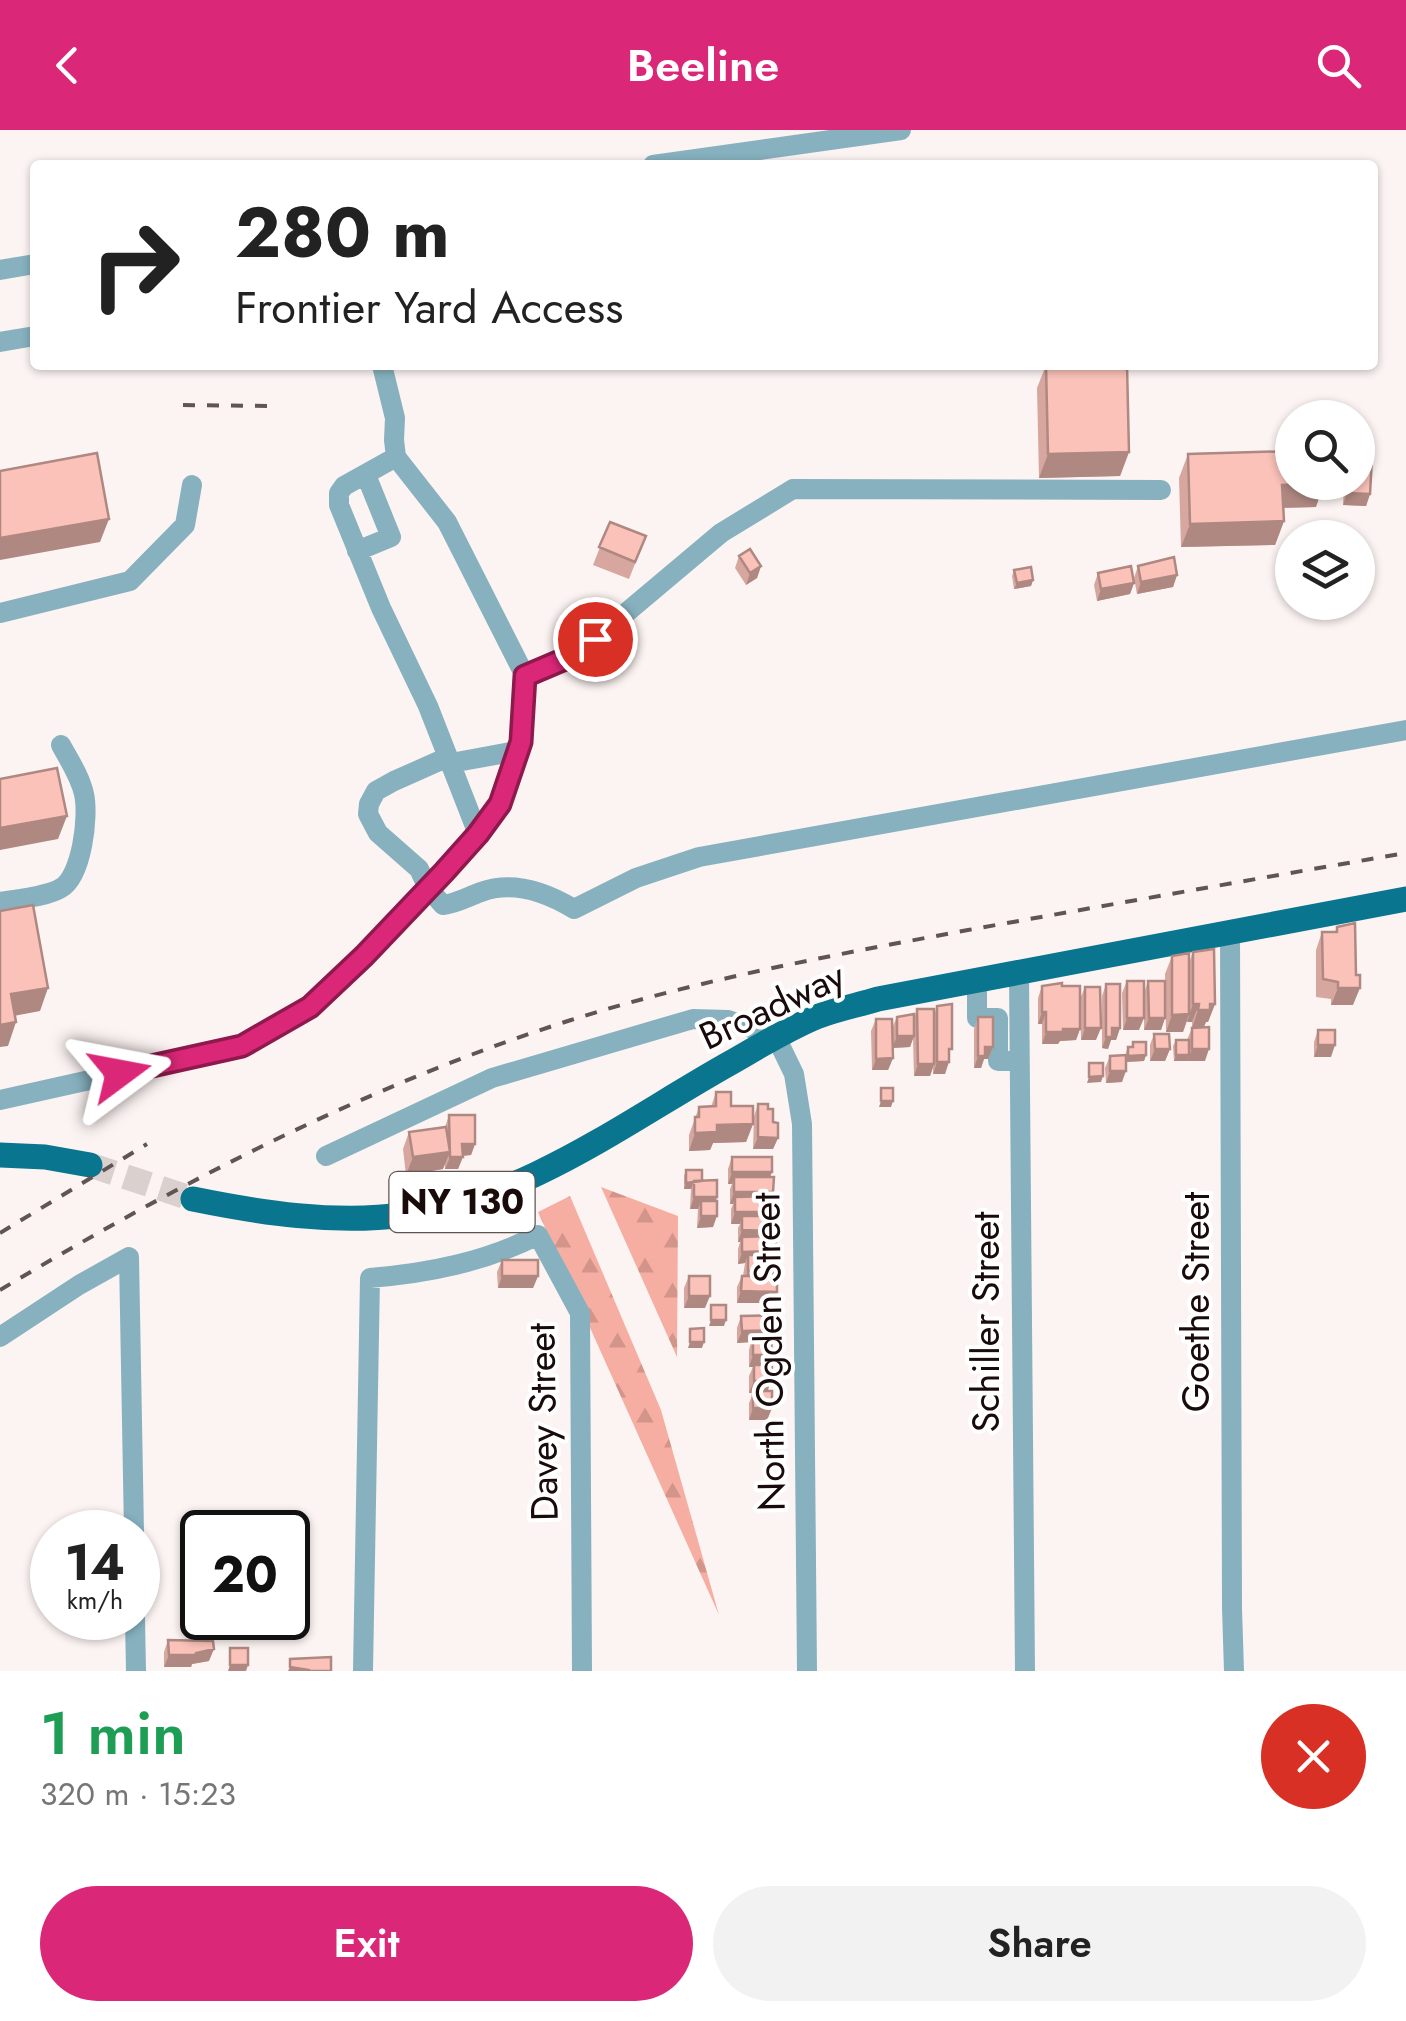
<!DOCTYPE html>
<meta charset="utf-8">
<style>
body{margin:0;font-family:Jost,sans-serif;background:#f2f2f2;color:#222;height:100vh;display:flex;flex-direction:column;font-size:38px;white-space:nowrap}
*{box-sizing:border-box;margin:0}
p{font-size:32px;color:#767676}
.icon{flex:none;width:55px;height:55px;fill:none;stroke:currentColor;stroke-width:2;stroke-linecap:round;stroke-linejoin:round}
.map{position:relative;height:1541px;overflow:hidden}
.drawer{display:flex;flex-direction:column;background:#fff;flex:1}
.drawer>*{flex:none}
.hud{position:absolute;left:30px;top:30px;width:1348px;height:210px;border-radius:10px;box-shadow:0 2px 8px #0004;background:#fff;color:#222;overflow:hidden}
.buttons{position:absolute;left:1275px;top:270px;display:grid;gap:20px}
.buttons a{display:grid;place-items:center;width:100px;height:100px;border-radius:50%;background:#fff;box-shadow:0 2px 8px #0004;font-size:50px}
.speed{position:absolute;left:30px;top:1380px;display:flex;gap:20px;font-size:50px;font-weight:700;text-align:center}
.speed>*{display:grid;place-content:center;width:130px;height:130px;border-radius:50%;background:#fff;box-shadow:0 2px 8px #0004;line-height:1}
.speed small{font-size:25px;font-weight:400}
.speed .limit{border:5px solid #111;border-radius:15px;background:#fff;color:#111}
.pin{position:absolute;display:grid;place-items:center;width:85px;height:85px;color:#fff;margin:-42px;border:5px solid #fff;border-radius:50%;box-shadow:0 2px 10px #0007}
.me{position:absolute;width:110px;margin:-55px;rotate:77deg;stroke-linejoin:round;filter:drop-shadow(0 0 8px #0008)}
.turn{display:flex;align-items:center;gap:35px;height:210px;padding:0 40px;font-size:45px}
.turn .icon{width:130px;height:130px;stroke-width:2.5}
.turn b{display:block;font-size:70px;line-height:85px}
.round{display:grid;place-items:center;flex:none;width:105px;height:105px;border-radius:52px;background:#f2f2f2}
.summary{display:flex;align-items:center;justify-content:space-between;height:170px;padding:0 40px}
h1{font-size:60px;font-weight:600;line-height:75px;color:#1e9e55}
.cta{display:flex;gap:20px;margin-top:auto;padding:20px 40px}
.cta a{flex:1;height:115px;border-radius:60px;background:#db2777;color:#fff;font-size:40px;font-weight:600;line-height:115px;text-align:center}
.cta a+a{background:#f2f2f2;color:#222}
header{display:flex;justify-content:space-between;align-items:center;height:130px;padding:0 40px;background:#db2777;color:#fff;font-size:45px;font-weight:600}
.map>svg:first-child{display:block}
.forest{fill:url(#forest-firs)}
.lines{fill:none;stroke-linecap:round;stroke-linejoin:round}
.major-tunnel{stroke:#dad1cf;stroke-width:25;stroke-dasharray:25 12;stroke-linecap:butt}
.minor{stroke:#87b1bf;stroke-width:20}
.major{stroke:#09758f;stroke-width:25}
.rail{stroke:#605553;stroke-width:4;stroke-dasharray:12 12;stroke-linecap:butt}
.wall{fill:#d7a79f}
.shaded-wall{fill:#af8882}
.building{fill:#fac2b9;stroke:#af8882;stroke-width:2.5}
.route-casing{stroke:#8e194d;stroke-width:25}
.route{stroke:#db2777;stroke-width:18}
.labels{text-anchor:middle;stroke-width:8;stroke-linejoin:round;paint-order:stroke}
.shield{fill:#fff;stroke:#5d5453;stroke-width:2.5}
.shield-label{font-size:35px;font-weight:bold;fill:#180b09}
.street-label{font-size:38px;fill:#180b09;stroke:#fff}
</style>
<header><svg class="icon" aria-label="back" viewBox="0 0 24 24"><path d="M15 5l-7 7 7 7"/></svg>Beeline<svg class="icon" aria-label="search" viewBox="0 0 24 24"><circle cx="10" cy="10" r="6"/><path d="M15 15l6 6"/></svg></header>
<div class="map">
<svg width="1406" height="1541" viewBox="0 0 1406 1541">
<defs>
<pattern id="forest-firs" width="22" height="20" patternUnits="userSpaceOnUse" patternTransform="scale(2.5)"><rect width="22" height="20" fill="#f7aea2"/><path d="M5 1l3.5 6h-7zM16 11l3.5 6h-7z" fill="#d3948a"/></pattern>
</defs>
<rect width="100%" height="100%" fill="#fcf4f2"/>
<path class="forest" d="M601 1057 678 1086 677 1227Z
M570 1066 661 1280 719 1485 538 1082Z"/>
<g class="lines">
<path class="major-tunnel" d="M90 1035 193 1069"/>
<path class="minor" d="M653 35 901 0
M0 140 35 134
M0 212 35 206
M382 235 395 288 394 310 396 327 447 392 525 546
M396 327 344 356 339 363V375L381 478 428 576 478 704
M357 421 391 407 366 345
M0 483 130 451 185 395 192 355
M448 627 394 651 376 661 369 674 368 684 378 703 419 739 428 758 443 775C458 773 467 767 481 762 513 750 546 762 574 779L636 748 699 727 1406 600
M451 633 517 621
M0 772C16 769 47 767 61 758 82 746 89 686 84 664 80 646 69 630 61 615
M1230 802 1232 1478 1234 1541
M1019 843 1025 1541
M977 851V888H998V931H1019
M0 970 242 916 309 877 364 826 444 743 478 704 500 674 521 612 525 546 572 526 595 509 721 403 793 359 1161 360
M326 1026 492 948 693 889 728 890 776 907 794 944 802 994 807 1541
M0 1207 79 1155 129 1127 134 1402
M135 1488 136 1541
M363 1541 370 1148C429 1143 485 1132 538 1105L580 1183 582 1541"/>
<path class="major" d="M0 1025 45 1027 90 1035
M193 1069C262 1083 333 1094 404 1085 525 1070 628 990 732 932 760 916 789 898 819 886 838 879 858 875 878 869L1406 769"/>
<path class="rail" d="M183 275 271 276
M0 1103 147 1014
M0 1160C181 1052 370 954 571 890 701 849 834 825 968 800 1114 774 1260 748 1406 723"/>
</g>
<path class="wall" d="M1046 235 1129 322 1120 346 1039 348 1037 258Z
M1188 324 1316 377 1283 378 1284 391 1275 415 1181 417 1179 348Z
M1344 352H1358L1370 364 1366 376 1343 375Z
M610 392 646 406 629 449 593 435Z
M739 426 761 436 757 448 746 455 735 438Z
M1138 436 1177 445 1173 457 1137 464 1134 448Z
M1014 440 1033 450 1031 456 1014 459 1012 446Z
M1098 443 1134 453 1130 464 1097 471 1094 455Z
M1337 797 1353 875H1331V869L1316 867V820L1322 802H1335Z
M1193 822 1215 874 1208 892H1206L1204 898 1205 931H1174L1173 916 1176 910H1187L1192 898V892L1187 891 1183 902H1166L1165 844 1172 826 1189 833Z
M1127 851 1139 900H1123L1122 863Z
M1148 851 1165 888 1161 900H1144V863Z
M1106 854 1120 898 1116 910H1111L1108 919 1102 918V866Z
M1042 856 1080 899 1076 910 1060 911 1058 914H1042V894H1038V868Z
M1085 857 1096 910H1081L1080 869Z
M937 876 949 927 945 944H933V937L930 946H914L913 908 910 917 892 918 893 928 888 940H872L871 901 876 889 892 898 897 887 914 889 917 879 934 886Z
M978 887 993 917 988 929H984L981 938H974V899Z
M1318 900 1331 927H1314V912Z
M1154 904 1170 919 1165 931H1150V915Z
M1133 912 1146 925 1144 931 1126 932 1122 952 1106 953 1105 938 1110 926 1125 925 1128 917H1131Z
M716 962 753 994 746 1012 713 1013 710 1020 689 1021V1005L699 977H711Z
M758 974 768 979 778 1008 773 1019H753L754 986Z
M449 985 475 1014 471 1025 463 1026 458 1039H445V1034L443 1039 406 1045 403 1019 409 1002 445 997Z
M732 1027 770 1047 773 1062 772 1067 775 1082 771 1106 774 1125V1146L777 1162 773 1173H737V1157L742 1146H743L745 1133 738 1134V1119L740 1112H738V1098L740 1094H731V1079L733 1074H730V1059L732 1054H728V1039Z
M686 1040 702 1051 717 1067 713 1097 697 1098 698 1079H690L691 1059H684V1046Z
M502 1130 538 1146 533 1158H498L497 1142Z
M689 1146 705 1178H684V1158Z
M741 1186 776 1212H771L768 1235V1261L772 1278 767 1290H749V1273L753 1263H749V1246L753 1237H749V1220L751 1212 737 1213V1198Z
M168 1510 209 1531 192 1534 191 1537H164V1522Z"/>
<path class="shaded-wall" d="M1129 322 1120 346 1039 348 1048 324Z
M1324 354 1316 377 1274 378 1282 355Z
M1347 363 1370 364 1366 376 1343 375Z
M109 389 100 412 0 430V408Z
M1284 391 1275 415 1181 417 1190 394Z
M761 436 757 448 746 455 750 443Z
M1177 445 1173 457 1137 464 1141 452Z
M1033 450 1031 456 1014 459 1017 453Z
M1134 453 1130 464 1097 471 1101 459Z
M67 686 58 709 0 720V698Z
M48 858 40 881 3 888 11 864Z
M1338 858H1360L1353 875H1331Z
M1193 874H1199L1192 892H1187Z
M1210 874H1215L1208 892H1206L1203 898H1192L1198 880Z
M1042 882H1046L1042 894H1038Z
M1189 884 1183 902H1166L1172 885Z
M1127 888H1144L1139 900H1123Z
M1149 888H1165L1161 900H1144Z
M16 892 8 916 0 917V895Z
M1085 898H1101L1096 910H1081Z
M1112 898H1120L1116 910H1111L1108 919 1102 918 1106 907Z
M1063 899H1080L1076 910 1060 911 1058 914H1042L1046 902Z
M897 906H914L910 917 892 918Z
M1318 915H1335L1331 927H1314Z
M985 917H993L988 929H984L981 938H974L978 926Z
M1155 919H1170L1165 931H1150Z
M1192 919H1209L1205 931H1187Z
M1146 925 1144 931 1125 932 1128 926Z
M1176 925H1189L1187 931H1174Z
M893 928 888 940H872L876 929Z
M937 932H949L945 944H933Z
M918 934H934L930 946H914Z
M1110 941H1126L1122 952 1106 953Z
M1103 946 1101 952 1087 953 1089 947Z
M881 971H893L891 977H879Z
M753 994 746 1012 713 1013 710 1020 689 1021 695 1003 717 995Z
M758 1007 778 1008 773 1019H753Z
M462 1014H475L471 1025 458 1026Z
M450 1022 443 1039 406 1045 413 1027Z
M450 1027H463L458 1039H445Z
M732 1042H772L768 1053 734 1047 732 1054H728Z
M686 1053H693L691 1059H684Z
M734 1062H773L769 1074 735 1067 733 1074H730Z
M694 1067H717L712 1078 701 1071 698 1079H690Z
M735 1082H775L770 1094 742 1086 740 1094H731Z
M701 1086H717L713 1097 697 1098Z
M742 1100 773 1101 769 1113 742 1107 740 1112H738Z
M776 1121 772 1133 748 1125 745 1133 738 1134 742 1122Z
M748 1141H776L771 1153H743Z
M502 1146H538L533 1158H498Z
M741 1161 777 1162 773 1173H737Z
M689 1166H710L705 1178H684Z
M711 1190H726L724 1196H709Z
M780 1200 776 1212H753V1208L751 1212 737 1213 742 1201Z
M690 1212H704L702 1218H688Z
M753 1225H772L767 1237H749Z
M754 1251H771L767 1263H749Z
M753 1278H772L767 1290H749Z
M214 1519 209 1531 192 1534 191 1537H164L169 1525 196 1523Z
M230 1535H248L246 1541H228Z
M290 1537 309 1540V1541H288Z"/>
<path class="building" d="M1046 235H1127L1129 322 1048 324Z
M1292 321V352L1324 354 1282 355 1284 391 1190 394 1188 324Z
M97 323 109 389 0 408V341Z
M1358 327 1372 328 1370 364 1347 363 1348 352H1358Z
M610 392 646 406 635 432 599 417Z
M750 419 761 436 750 443 739 426Z
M1174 427 1177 445 1141 452 1138 436Z
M1131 436 1134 453 1101 459 1098 443Z
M1031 437 1033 450 1017 453 1014 440Z
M57 638 67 686 0 698V649Z
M33 775 48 858 11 864 16 892 0 895V781Z
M1355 793 1356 845H1360V858H1338V852L1323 849 1322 802H1337V797Z
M1214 819 1215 874H1210V880H1198L1199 874H1193V822Z
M1189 823V884L1172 885V826Z
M1127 851H1144V888H1127Z
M1148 851H1165V888H1149Z
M1062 853V856H1080V899H1063V902H1046V882H1042V856Z
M1106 854H1120V898H1112V907H1106Z
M1085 857H1100L1101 898H1085Z
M952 874V919H949V932H937V876Z
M917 879H934V934H918Z
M914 884V906H897V887Z
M978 887H993V917H985V926H978Z
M876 889H892L893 928 876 929Z
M1209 897V919H1192V898Z
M1318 900H1335V915H1318Z
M1154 904H1169L1170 919H1155Z
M1176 910H1189V925H1176Z
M1133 912H1146V925L1128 926V917H1133Z
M1126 925V941H1110V926Z
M1089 933H1103V946L1089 947Z
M881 958H893V971H881Z
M716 962H731V976H753V994L717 995V1002L695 1003V987H699V977L716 976Z
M758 974H768V979H773V992L778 993V1008L758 1007Z
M449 985H475V1014H462L463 1027H450Z
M446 997 450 1022 413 1027 409 1002Z
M732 1027H772V1042H732Z
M686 1040H702V1051L686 1053Z
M734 1047H774L773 1062H734Z
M717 1050V1067H694V1051Z
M774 1066 775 1082H735V1067Z
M701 1071H717V1086H701Z
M742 1086H773V1101L742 1100Z
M776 1106V1121L742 1122V1107Z
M748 1125H776V1141H748Z
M502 1130H538V1146H502Z
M689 1146H710V1166H689Z
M742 1146H777V1162L741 1161Z
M711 1175H726V1190H711Z
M780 1185V1200L742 1201 741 1186Z
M704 1198V1212H690V1199Z
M753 1208H771L772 1225H753Z
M754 1235H772L771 1251H754Z
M753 1261H772V1278H753Z
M168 1510 213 1511 214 1519 196 1523 195 1525H169Z
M230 1518H248V1535H230Z
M331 1527V1541H309V1540L290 1537V1529Z"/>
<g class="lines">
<defs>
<path id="route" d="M120 943 242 916 310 877 364 826 444 742 478 704 500 674 521 612 525 546 572 526 595 509"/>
</defs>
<use href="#route" class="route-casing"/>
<use href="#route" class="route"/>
</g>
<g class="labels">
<rect class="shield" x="389.5" y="1042" width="145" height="60" rx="8"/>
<g class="shield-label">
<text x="462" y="1084">NY 130</text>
</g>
<g class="street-label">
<text transform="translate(772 876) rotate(-25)" y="13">Broadway</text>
<text transform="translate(1196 1172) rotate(-90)" y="13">Goethe Street</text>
<text transform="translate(986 1192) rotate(-90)" y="13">Schiller Street</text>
<text transform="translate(769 1222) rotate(-91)" y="13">North Ogden Street</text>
<text transform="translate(543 1292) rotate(-91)" y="13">Davey Street</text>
</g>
</g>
</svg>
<div class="buttons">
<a><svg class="icon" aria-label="search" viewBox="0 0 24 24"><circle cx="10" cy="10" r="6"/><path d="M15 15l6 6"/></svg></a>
<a><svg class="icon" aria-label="layers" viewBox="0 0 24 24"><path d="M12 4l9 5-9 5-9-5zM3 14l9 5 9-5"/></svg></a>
</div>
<div class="speed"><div>14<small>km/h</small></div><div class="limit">20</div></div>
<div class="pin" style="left:595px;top:509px;background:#d93025"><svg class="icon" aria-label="arrive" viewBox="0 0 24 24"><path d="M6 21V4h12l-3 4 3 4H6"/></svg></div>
<svg class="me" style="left:120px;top:943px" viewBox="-20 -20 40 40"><path d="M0-17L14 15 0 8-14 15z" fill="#db2777" stroke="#fff" stroke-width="4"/></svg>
<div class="hud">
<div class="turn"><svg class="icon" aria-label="right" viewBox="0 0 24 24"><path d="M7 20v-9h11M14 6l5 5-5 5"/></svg><div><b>280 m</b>Frontier Yard Access</div></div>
</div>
</div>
<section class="drawer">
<div class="summary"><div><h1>1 min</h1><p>320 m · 15:23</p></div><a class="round" style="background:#d93025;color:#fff"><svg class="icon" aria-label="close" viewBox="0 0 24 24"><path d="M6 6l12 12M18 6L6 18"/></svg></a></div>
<div class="cta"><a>Exit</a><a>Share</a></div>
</section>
